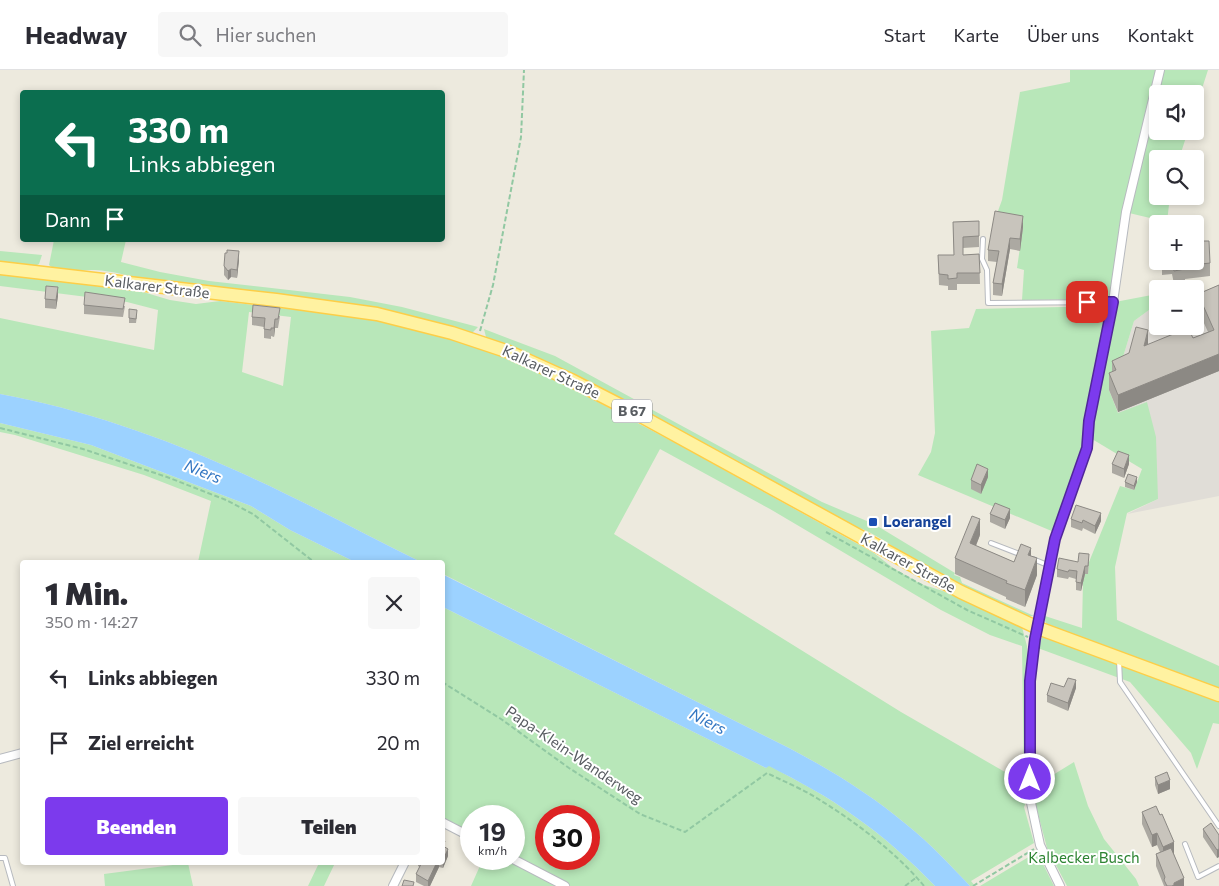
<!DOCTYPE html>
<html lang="de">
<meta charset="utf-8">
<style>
body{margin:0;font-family:Commissioner,sans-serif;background:#f7f7f7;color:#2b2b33;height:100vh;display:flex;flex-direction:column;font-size:19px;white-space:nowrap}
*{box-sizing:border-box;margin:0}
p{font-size:16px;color:#7c7c81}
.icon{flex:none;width:28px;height:28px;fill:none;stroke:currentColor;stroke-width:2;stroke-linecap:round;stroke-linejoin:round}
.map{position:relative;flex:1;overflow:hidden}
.drawer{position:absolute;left:20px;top:490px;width:425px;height:305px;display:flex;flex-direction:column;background:#fff;border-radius:5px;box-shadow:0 2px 8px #0003}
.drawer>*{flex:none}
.banner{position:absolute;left:20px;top:20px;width:425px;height:152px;border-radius:5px;box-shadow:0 2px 8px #0003;background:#0b6e4f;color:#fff;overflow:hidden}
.buttons{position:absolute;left:1149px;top:15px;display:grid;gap:10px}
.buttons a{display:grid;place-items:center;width:55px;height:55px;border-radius:5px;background:#fff;box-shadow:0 2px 8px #0003;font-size:25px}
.speed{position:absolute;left:460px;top:735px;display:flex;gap:10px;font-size:25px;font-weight:700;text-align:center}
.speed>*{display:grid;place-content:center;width:65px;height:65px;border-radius:50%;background:#fff;box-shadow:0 2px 8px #0003;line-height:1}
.speed small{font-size:12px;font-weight:400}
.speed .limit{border:8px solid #d22;background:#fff;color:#111}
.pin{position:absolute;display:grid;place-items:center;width:42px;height:42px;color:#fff;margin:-21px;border-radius:10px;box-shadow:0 2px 8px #0006}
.me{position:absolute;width:55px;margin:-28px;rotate:0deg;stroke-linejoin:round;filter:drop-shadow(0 0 4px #0008)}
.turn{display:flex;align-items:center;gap:18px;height:105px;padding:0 25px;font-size:22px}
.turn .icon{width:65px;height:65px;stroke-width:2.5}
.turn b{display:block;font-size:35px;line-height:42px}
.then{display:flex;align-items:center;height:48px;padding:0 25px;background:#0003;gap:10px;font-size:19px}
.round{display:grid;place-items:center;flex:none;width:52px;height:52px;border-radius:5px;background:#f7f7f7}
.headline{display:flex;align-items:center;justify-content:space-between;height:85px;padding:0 25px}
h1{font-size:30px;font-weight:800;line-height:38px}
.action{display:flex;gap:10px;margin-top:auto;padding:10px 25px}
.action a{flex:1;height:58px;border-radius:5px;background:#7c3aed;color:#fff;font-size:20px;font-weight:800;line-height:58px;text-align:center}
.action a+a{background:#f7f7f7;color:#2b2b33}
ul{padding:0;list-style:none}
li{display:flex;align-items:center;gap:15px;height:65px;padding:0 25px}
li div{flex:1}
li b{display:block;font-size:19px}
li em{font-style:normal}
header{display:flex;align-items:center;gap:30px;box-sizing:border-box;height:70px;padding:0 25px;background:#fff;border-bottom:1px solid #e1e1e2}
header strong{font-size:24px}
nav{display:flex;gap:28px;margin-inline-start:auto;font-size:18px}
.search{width:350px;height:45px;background:#f7f7f7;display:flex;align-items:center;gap:12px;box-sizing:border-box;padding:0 18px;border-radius:5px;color:#7c7c81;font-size:19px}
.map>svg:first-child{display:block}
.industrial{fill:#e0ddd7}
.green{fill:#b8e7b9;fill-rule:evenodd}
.water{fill:#9cd2ff}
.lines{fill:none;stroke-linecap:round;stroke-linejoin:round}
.service-casing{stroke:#b7babf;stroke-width:6}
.minor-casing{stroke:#b7babf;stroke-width:10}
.primary-casing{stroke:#fdce47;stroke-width:15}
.path{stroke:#91c8a2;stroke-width:2;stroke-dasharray:5 2.5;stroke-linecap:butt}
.service{stroke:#fff;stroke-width:4}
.minor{stroke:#fff;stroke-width:8}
.primary{stroke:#fff2a1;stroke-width:12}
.wall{fill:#aca9a2}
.shaded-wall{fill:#8c8984}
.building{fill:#c8c4bc;stroke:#8c8984}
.route-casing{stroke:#51269a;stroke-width:12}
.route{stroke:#7c3aed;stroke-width:9}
.transit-dot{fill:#1a4fb4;stroke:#fff;stroke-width:2}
.labels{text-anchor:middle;stroke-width:4;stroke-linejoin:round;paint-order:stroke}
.shield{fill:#fff;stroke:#8a8d90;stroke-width:1}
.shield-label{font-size:14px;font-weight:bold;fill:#585c61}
.street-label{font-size:15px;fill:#585c61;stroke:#fff}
.transit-label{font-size:15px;font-weight:bold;fill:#164399;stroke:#fff;text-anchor:start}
.park-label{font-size:15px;fill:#2d8432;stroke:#fff}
.water-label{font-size:16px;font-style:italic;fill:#3477c2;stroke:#fff}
</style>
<header>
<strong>Headway</strong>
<div class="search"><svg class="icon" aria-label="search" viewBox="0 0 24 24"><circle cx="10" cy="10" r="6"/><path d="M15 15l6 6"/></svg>Hier suchen</div>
<nav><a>Start</a><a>Karte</a><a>Über uns</a><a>Kontakt</a></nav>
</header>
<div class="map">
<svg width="1219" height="816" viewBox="0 0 1219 816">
<rect width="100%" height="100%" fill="#edeade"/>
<path class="industrial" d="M1219 216V426L1127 444 1158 429 1118 343 1109 320 1111 304 1119 300 1134 251 1149 240 1157 238 1158 256H1195V227Z"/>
<path class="green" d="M1070 0H1157L1110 229 1022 230 1024 200 1017 198 1023 157 994 152 1002 130 1020 22 1070 12Z
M1162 0H1208L1195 40V24H1158V61H1188L1179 89H1158V126H1170L1167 152 1129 143Z
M54 170H126L121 192 160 202 209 211 350 227 402 237 478 257 472 263 401 243 323 230 146 210C130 206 113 201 95 200 80 199 61 206 49 195Z
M0 181 42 185 39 194 33 197 0 192Z
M0 204 143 222 170 230 196 234 220 231 324 243 374 250 441 266 490 282 545 304 681 376 874 483 893 498 921 514 943 521 1022 557 1027 576 1029 667 1028 728 1024 737 1034 773 971 811 975 816H970C950 795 930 773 907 755 870 724 831 700 789 678L443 504 442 492H421C360 462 300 429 237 401 162 367 82 339 0 324V248L154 280 158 240 127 232 0 216ZM249 242 291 247 283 316 242 302ZM660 379 770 439 941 540 990 565 1022 576 1024 713 901 642 614 464Z
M1157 224V238L1149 240 1134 251 1119 300 1111 304 1109 320 1118 343 1147 332 1156 367 1158 429 1127 443 1115 497 1117 550 1219 596V619L1047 555 1045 551V546L1082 558 1083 511 1085 504H1088L1089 492 1120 416 1134 420 1142 399 1092 369 1093 352 1115 232Z
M1109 236 1089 331 1083 379 1060 440 1054 462 918 405 931 382 935 363 931 261 969 258 976 239Z
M484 259 555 286 643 334H631L550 293 486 267Z
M649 338 822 432 874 454 955 503 954 505 960 507 962 513 1034 546H1028L962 517 910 489 885 471 867 461 839 450 650 345Z
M0 353 91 375 251 436 290 460 355 492H198L211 431 144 405 15 365 0 362Z
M443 537 766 698 768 695C798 711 827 726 854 746 883 766 911 791 935 816H471L483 789H514V746H471V767L443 752ZM546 746H589V789H546Z
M1043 566 1219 632V654L1213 653 1197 699 1191 683 1130 612 1035 577Z
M1074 692 1088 736 1104 769 1136 809 1139 816H1067L1047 778 1036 736 1035 716Z
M1037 782 1054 816H980Z
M188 793 193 816H105L104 804Z
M319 793H335L324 816H308Z"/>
<path class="water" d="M0 324C82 339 162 367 237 401 300 429 360 462 421 492H355L290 460 251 436 91 375 0 353Z
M442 504 789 678C831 700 870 724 907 755 930 773 950 795 970 816H935C911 791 883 766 854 746 827 726 798 711 769 696L766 698 443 537Z"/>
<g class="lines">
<defs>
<path id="service" d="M983 169 982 189 987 200 988 233 1113 232
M991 473 1022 485
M1033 489 1050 496
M1119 590 1120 612 1219 756
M1185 774 1198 807 1219 796
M0 788H5L13 816"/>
<path id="minor" d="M0 689 22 683
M442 752 471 767
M513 789 565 816
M393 816 405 792
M1060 816 1040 775 1030 728V611L1035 569 1055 469 1087 378 1089 351 1113 232 1126 142 1160 0"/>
<path id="primary" d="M0 198 276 230 377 244 452 263 509 282 571 310 639 345 961 522 1038 558 1219 625"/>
</defs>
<use href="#service" class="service-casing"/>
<use href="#minor" class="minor-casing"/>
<use href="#primary" class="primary-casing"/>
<path class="path" d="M480 261 493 215 521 67 524 0
M0 358 83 379 167 407 226 430 253 444 314 492
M826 462 967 540 1028 567
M442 612 501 649 569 698 640 744 685 762 767 703C783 711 800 718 815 727 853 750 896 782 924 816
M905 816 917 807
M973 816 1034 779"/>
<use href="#service" class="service"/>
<use href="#minor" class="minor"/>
<use href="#primary" class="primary"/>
</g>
<path class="wall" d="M979 151V177L963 178V185L979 184 980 214H957V220H948V216L939 215 938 185H954L953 152Z
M1023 157 1020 181 1010 179 1002 226 993 225V213L997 192 988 191V180Z
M239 190 237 208 231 207 228 210 224 205V196Z
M1160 191H1195L1210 193V206L1185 209V212L1174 214 1172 204 1162 205V198H1160Z
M1219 215V301L1118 342 1109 320V303L1112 302V291L1129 283 1148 274 1193 268 1208 262 1198 240V224Z
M58 226 56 239 45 238V229Z
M84 235 125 236 123 247 84 244Z
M137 245 136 253H129V248Z
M280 246 278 258H275L274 267 271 266V269L264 268V257L252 255V247Z
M1112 394H1129L1124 408 1112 403Z
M988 407 981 424 971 419V410Z
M1125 412H1137L1134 420 1125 417Z
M990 444 1010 448 1005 459 990 452Z
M1071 449 1101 451 1095 464 1083 458 1082 461 1071 457Z
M980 465 976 476 1014 492 1031 486 1037 505 1025 537 1006 529V527L955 504V488Z
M1078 492H1089L1088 504H1085L1081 521 1076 520V509L1069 507 1068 509 1057 507V499Z
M1064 617 1076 618 1068 641 1047 632V625Z
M1155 707 1170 719 1158 724 1155 715Z
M1142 742 1174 784 1184 816H1164L1156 796V784L1160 782 1157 775 1152 777 1142 754Z
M1203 759 1219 765V787L1217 788 1203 767Z
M442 770 448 786 443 798 439 797 430 816H424L416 812V804L420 797 418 796V792H442Z"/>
<path class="shaded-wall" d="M1023 146V157L1020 181V169Z
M1010 168V179L1002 226V214Z
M239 181V190L237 208V200Z
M231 199V207L228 210V201Z
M58 217V226L56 239V230Z
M275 249V258L274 267V258Z
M1148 260V277L1144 276Z
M1219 284V301L1118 342V325Z
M1129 385V394L1124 408V399Z
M988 399V407L981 424V415Z
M1137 407V412L1134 420V416Z
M1010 439V448L1005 459V450Z
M1101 443V451L1095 464V456Z
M980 449V465L970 490V473Z
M1031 478V494L1028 485Z
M1037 488V505L1025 537V520Z
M1085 496V504L1081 521V513Z
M1076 610V618L1068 641V633Z
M1170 710V719L1158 724V715Z
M1157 763V775L1152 777V765Z
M1174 772V784L1163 789V777Z
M448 779V786L443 798V790Z
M1219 779V787L1217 788V780Z
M437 792H439V797L430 816H428V811Z
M1184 808V816H1172L1174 813Z"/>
<path class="building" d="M995 141 1023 146 1020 169 1010 168 1002 214 993 213 999 181 988 180Z
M979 151V166L963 167V185L979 184 980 203H957V208L948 209V205L939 204 938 185H954L953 152Z
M1195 171H1209L1210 193 1185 196V199L1174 201 1172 192H1162V191H1195Z
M227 180 239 181 237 200 231 199 228 201 224 196 225 183H227Z
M1219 215V284L1118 325 1109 303 1116 300 1112 291 1129 283 1136 257 1148 260 1144 276 1188 258 1193 268 1214 260 1198 224Z
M46 216 58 217 56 230 45 229Z
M85 222 125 228 123 239 84 235Z
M253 235 280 238 278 249H275L274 258H271V260L264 259 265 248 252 247Z
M129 239 137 240 136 249 129 248Z
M1118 381 1129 385 1124 399 1112 394Z
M977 394 988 399 981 415 971 410Z
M1128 404 1137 407 1134 416 1125 412Z
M995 433 1010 439 1005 450 990 444Z
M1076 435 1101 443 1095 456 1083 450 1082 453 1071 449Z
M972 446 980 449 970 473 1014 492 1021 474 1031 478 1028 485 1037 488 1025 520 1006 513 1007 511 955 488Z
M1079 483 1089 484 1088 496H1085L1081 513 1076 512 1077 501 1069 500 1068 502 1057 499 1059 488 1078 492Z
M1068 608 1076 610 1068 633 1047 625 1051 613 1064 617Z
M1167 702 1170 710 1158 715 1155 707Z
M1156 736 1160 745 1162 744 1174 772 1163 777 1157 763 1152 765 1142 742Z
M1211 753 1219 765V779L1217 780 1203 759Z
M442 770 445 771 443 776 448 779 443 790Z
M1171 778 1184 808 1174 813V815L1172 816H1167L1164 810 1165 807 1156 784Z
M422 792H437L428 811 416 804Z
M404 810 414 812 413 816H402Z"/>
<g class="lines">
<defs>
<path id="route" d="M1030 709V611L1035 569 1055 469 1087 378 1089 351 1113 232H1087"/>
</defs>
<use href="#route" class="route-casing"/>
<use href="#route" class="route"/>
</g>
<rect class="transit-dot" x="868" y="447" width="10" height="10" rx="2.5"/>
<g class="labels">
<rect class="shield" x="612" y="329.5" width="40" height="23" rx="4"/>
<g class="shield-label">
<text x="632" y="346">B 67</text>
</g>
<g class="street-label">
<text transform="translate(157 217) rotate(7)" y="5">Kalkarer Straße</text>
<text transform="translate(551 302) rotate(25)" y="5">Kalkarer Straße</text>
<text transform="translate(908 493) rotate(29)" y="5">Kalkarer Straße</text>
<text transform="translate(574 685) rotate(34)" y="5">Papa-Klein-Wanderweg</text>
</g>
<g class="transit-label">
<text x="883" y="457">Loerangel</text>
</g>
<g class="park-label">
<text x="1084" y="793">Kalbecker Busch</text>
</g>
<g class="water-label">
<text transform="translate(203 401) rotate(22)" y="6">Niers</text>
<text transform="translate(708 651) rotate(27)" y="6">Niers</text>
</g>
</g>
</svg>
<div class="buttons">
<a><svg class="icon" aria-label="sound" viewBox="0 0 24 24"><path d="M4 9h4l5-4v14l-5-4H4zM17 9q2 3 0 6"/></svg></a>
<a><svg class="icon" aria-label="search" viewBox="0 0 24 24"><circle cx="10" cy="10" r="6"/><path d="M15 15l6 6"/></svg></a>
<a>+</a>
<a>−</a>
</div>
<div class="speed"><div>19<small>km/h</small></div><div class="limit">30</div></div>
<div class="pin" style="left:1087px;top:232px;background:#d93025"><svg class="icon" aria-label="arrive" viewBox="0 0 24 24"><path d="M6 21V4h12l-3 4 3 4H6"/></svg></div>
<svg class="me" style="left:1030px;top:709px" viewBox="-20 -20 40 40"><circle r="17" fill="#7c3aed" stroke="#fff" stroke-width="3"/><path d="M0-11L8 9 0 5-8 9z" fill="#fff"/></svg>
<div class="banner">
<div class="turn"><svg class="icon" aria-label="left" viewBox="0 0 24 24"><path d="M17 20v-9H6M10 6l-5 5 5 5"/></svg><div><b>330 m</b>Links abbiegen</div></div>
<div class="then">Dann<svg class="icon" aria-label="arrive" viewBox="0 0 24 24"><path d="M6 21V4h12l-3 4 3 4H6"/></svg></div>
</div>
<section class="drawer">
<div class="headline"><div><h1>1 Min.</h1><p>350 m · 14:27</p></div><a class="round"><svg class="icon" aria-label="close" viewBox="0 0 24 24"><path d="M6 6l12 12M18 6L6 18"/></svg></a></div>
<ul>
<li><svg class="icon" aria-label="left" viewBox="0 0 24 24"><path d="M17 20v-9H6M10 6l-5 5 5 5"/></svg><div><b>Links abbiegen</b></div><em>330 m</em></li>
<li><svg class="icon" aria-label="arrive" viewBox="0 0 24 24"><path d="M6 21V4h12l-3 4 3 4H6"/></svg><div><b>Ziel erreicht</b></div><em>20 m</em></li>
</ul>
<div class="action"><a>Beenden</a><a>Teilen</a></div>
</section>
</div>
